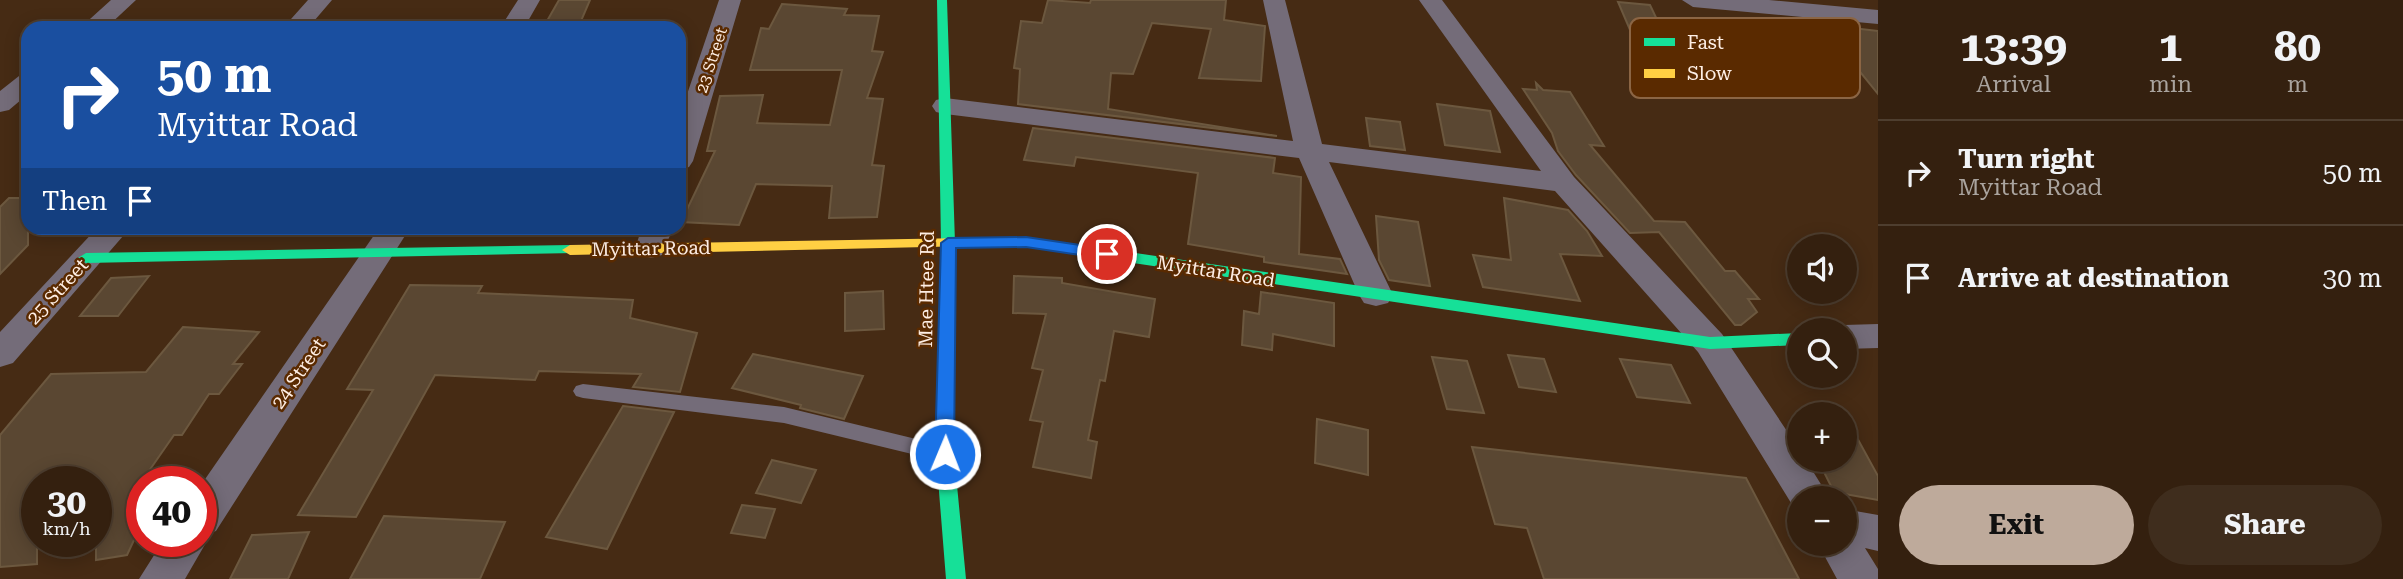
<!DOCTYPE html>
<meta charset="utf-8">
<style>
body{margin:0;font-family:"Roboto Serif",serif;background:#3f2d1d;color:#f1f3f6;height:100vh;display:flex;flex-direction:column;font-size:26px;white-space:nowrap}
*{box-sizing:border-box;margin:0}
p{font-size:23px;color:#a9a39e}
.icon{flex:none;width:38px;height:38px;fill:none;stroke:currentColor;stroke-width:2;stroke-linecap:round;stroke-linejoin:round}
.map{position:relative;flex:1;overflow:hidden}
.details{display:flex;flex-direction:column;background:#34200f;width:525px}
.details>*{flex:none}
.hud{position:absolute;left:21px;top:21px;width:665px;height:214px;border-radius:21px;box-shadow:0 4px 18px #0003,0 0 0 2px #4e3e2f;background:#1a4fa0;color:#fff;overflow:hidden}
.buttons{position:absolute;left:1787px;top:234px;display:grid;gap:14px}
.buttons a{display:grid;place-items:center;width:70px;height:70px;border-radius:50%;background:#34200f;box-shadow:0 4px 18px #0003,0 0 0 2px #4e3e2f;font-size:35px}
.speed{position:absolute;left:21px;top:466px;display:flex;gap:14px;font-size:35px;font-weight:700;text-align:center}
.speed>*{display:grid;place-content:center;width:91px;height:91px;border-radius:50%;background:#34200f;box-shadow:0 4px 18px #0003,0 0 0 2px #4e3e2f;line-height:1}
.speed small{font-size:18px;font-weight:400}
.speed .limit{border:10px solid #d22;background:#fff;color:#111}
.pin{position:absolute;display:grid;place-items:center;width:60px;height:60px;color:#fff;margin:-30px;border:4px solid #fff;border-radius:50%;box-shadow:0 2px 7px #0007}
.me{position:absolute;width:77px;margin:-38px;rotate:1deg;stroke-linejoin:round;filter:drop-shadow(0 0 5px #0008)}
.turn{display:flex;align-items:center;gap:24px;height:147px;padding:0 21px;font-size:32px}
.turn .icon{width:91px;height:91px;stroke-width:2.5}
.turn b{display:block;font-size:49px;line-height:60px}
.then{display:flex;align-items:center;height:66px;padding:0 21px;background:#0003;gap:14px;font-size:26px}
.eta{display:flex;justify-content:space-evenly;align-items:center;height:119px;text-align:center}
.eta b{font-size:42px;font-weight:700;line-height:49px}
.primary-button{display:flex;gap:14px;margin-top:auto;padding:14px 21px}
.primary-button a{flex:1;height:80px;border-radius:42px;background:#beaa9b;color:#111;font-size:28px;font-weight:700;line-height:80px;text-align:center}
.primary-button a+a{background:#3f2d1d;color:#f1f3f6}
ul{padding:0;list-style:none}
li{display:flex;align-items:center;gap:21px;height:105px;padding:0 21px;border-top:2px solid #4e3e2f}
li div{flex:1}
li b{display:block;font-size:26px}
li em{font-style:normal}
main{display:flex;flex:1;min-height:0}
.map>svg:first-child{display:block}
.building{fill:#5a4732;stroke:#6c583f;stroke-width:2}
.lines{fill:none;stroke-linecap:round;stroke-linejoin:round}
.lane{fill:#746c79;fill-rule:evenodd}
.street{fill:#746c79;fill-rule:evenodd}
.fast{fill:#16e098;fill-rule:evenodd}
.slow{fill:#ffcf43;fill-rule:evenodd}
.route{fill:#1a73e8;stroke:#114b97;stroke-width:2}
.labels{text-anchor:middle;stroke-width:5;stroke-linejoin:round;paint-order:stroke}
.far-street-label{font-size:16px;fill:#feeee4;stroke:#5a2a00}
.street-label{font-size:19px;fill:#feeee4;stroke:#5a2a00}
.key{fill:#5a2a00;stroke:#8b6544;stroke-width:2}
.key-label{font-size:19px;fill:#feeee4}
</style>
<main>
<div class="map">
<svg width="1878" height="579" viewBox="0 0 1878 579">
<rect width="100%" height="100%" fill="#462b14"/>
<path class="building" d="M559 0H590L578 28H543Z
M1048 0 1090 3 1091 0H1226L1224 20 1265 26 1261 81 1199 78 1211 29 1152 23 1133 74 1111 73 1108 109 1277 136 1018 104 1020 69 1014 68 1021 21 1042 23Z
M1618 2 1650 5 1682 72 1646 67Z
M782 4 847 9 844 15 879 16 872 51 883 52 867 98 883 99 872 165 884 166 877 217 829 218 832 186 756 184 739 225 681 222 715 151H707L720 96 763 95 757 123 830 125 842 70H750L761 28 769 29Z
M1793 21 1878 31V94L1857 68 1776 58 1752 25 1800 29Z
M1536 83 1543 90 1570 92 1604 146 1590 145 1654 221 1685 222 1725 271H1735L1759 299H1748L1757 312 1741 325H1735L1659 232 1630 233 1576 175 1558 151 1552 133 1523 89 1537 90Z
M1437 104 1490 111 1500 152 1445 145Z
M1366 118 1400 122 1405 150 1370 146Z
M1033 128 1275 158 1273 173 1301 177 1299 254 1340 259 1347 274 1264 262V257L1188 244 1198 173 1076 157 1074 166 1024 160Z
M9 198H28V245L0 274V207Z
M1504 198 1568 210 1587 231 1602 256 1560 254 1580 301 1483 287 1473 255 1511 260Z
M1376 216 1418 222 1430 286 1389 280 1379 260Z
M149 276 118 316H80L111 278Z
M1014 276 1062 278V283L1155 299 1149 337 1114 331 1105 381 1100 380 1088 440 1097 442 1091 478 1033 467 1043 422 1030 420 1043 370 1032 368 1046 314 1013 313Z
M410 285 482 286 478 293 633 300 630 318 697 333 680 392 633 387 641 374 539 371 535 380 435 375 356 517 298 515 373 390 347 389Z
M883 291 884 329 845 331V293Z
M1261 292 1334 303V346L1273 334 1272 350 1242 345 1244 311 1259 314Z
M183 327 259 332 233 364H242L219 394H209L182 435H174L142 481V523L127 555 96 560V481H37V564L0 567V435L51 374 146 372Z
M753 354 863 376 844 419 800 408 801 405 732 388Z
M1508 355 1544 359 1556 392 1519 387Z
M1432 357 1467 361 1484 413 1447 409Z
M1620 359 1671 365 1690 403 1637 397Z
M623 406 674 412 607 549 546 537Z
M1844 414 1878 476V500L1834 492 1818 460H1844Z
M1317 419 1368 430V475L1315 463Z
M1472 447 1746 478 1799 579H1544L1527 528 1495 524Z
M772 460 816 470 801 503 756 493Z
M742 505 775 509 765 538 731 533Z
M384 516 505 522 480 579H350Z
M309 532 288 579H230L252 535Z"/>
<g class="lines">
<path class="lane" d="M583 384 784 407 945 446 952 448 955 454 952 460 945 462 784 423 583 398 576 396 573 391 576 386Z"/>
<path class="street" d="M111 0H136L106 28H80Z
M308 0H332L308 28H283Z
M518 0H540L524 28H500Z
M719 0H741L693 161 689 167 679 170V118Z
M1263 0H1285L1322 144 1541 171 1419 0H1442L1574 177 1722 334 1799 449V460H1806L1830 499H1799V512L1796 511 1698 352 1555 191 1329 162 1393 295 1388 303 1376 306 1364 303 1359 295 1299 158 945 114 936 112 932 106 936 100 945 98 1293 141Z
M1682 0H1769L1878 10V24L1693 7Z
M28 73V94L9 110 0 112V91L19 76Z
M97 228H130L13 363 0 367V332Z
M379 228H410L216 531 204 535 207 541 185 579H139L163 541H201V485Z
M642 228H673L662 255 651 258 640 255 635 248Z
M1878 324V348L1844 349V331H1830L1844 325Z
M1844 509 1878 515V551L1865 548 1878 569V579H1837L1818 544H1844Z"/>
<path class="fast" d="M937 0H947L955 243 954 454 966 579H946L936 454 941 243Z
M1026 237 1710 337 1799 333V345L1710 349 1026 247 966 248 959 243 966 238Z
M570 245 578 250 575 253 86 263 78 258 86 253Z"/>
<path class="slow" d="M966 238 973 243 971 246 570 255 562 250 570 245Z"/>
</g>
<path class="route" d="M1026 237 1107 249 1114 254 1107 259 1026 247 956 248 954 454 945 461 938 459 935 454 941 243 948 238Z"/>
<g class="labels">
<g class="far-street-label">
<text transform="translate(711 60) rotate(-72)" y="6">23 Street</text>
</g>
<g class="street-label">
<text transform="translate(651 248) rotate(-1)" y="7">Myittar Road</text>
<text transform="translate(1216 271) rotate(9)" y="7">Myittar Road</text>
<text transform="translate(926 289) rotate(-89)" y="7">Mae Htee Rd</text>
<text transform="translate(57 291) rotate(-48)" y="7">25 Street</text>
<text transform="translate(298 373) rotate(-56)" y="7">24 Street</text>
</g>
</g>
<rect x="1630" y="18" width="230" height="80" rx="10" class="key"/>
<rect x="1644" y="38" width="31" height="8" fill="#16e098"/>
<rect x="1644" y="69" width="31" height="9" fill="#ffcf43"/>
<g class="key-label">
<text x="1687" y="49">Fast</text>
<text x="1687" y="80">Slow</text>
</g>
</svg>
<div class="buttons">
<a><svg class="icon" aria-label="sound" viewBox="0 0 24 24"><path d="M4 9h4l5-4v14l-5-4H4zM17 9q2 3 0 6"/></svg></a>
<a><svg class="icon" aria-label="search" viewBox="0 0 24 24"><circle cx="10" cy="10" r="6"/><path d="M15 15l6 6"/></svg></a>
<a>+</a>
<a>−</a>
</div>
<div class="speed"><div>30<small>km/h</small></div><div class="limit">40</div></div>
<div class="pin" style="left:1107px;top:254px;background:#d93025"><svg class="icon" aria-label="arrive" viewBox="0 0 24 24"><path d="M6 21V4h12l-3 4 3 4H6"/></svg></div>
<svg class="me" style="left:945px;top:454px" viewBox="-20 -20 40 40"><circle r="17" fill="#1a73e8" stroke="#fff" stroke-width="3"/><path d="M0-11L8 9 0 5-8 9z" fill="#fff"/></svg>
<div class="hud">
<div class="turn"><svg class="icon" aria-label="right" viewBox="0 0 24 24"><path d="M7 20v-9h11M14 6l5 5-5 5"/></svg><div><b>50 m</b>Myittar Road</div></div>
<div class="then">Then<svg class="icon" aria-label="arrive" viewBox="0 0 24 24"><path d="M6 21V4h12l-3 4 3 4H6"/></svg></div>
</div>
</div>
<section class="details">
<div class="eta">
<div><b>13:39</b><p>Arrival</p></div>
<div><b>1</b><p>min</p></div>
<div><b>80</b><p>m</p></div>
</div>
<ul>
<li><svg class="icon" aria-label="right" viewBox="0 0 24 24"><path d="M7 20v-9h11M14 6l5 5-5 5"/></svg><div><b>Turn right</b><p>Myittar Road</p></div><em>50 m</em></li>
<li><svg class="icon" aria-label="arrive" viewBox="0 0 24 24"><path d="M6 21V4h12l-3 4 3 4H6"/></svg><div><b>Arrive at destination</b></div><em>30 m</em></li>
</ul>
<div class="primary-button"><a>Exit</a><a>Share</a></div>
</section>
</main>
